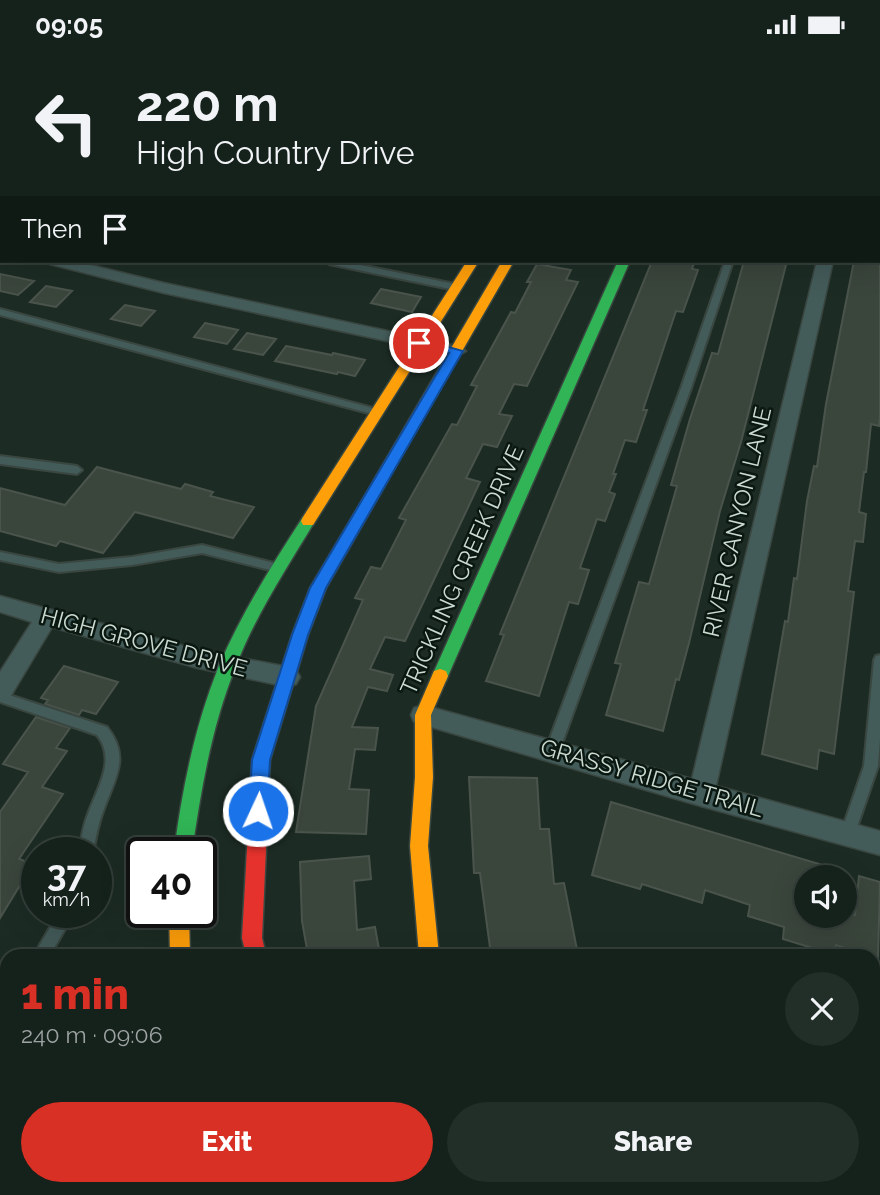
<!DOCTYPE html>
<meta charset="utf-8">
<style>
body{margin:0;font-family:Raleway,sans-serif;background:#222e28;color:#f1f3f6;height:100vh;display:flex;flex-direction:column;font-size:26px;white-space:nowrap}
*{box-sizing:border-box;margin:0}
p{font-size:23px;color:#9da3a3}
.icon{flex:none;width:38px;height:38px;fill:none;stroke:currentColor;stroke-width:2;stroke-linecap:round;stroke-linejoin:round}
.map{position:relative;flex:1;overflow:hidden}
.details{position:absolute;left:0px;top:900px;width:880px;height:247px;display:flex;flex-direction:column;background:#15211b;border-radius:21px 21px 0 0;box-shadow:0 7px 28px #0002,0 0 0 2px #343e3a}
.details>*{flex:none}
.top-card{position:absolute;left:0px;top:0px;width:880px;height:214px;box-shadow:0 7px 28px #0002,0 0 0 2px #343e3a;background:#15211b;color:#f1f3f6;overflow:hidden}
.controls{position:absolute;left:794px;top:816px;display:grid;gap:14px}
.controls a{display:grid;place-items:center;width:63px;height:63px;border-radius:50%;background:#15211b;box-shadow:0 7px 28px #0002,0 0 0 2px #343e3a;font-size:35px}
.speed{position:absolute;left:21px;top:788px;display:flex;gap:14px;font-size:35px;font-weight:700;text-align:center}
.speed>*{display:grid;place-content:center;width:91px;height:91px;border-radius:50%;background:#15211b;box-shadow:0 7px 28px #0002,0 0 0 2px #343e3a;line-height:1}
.speed small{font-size:18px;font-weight:400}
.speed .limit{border:4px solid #111;border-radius:10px;background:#fff;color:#111}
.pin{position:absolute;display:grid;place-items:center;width:60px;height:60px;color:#fff;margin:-30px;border:4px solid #fff;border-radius:50%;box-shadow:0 2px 7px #0007}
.me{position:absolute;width:77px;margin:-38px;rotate:3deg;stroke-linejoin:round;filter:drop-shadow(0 0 5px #0008)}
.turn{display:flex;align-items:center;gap:24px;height:147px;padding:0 21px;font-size:32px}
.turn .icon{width:91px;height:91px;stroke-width:2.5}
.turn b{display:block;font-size:49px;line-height:60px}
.then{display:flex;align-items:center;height:66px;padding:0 21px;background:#0003;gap:14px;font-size:26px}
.round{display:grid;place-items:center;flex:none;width:74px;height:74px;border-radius:37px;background:#222e28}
.headline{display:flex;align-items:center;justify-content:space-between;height:119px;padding:0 21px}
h1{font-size:42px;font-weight:800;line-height:52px;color:#d93025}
.action{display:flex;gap:14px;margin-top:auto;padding:14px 21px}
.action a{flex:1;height:80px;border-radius:42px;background:#d93025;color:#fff;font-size:28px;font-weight:800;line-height:80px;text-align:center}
.action a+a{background:#222e28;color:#f1f3f6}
.status{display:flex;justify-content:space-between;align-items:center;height:49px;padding:0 35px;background:#15211b;direction:ltr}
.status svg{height:19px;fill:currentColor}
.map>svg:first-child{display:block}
.built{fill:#143828}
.building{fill:#3a453c;stroke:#4a544c;stroke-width:2}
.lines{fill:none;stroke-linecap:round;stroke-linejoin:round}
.lane-casing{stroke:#3a4640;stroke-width:4}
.street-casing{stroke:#3a4640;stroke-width:3}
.fast-casing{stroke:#3a4640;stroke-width:3}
.slow-casing{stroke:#3a4640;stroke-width:3}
.jam-casing{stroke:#3a4640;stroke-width:3}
.lane{fill:#435b59;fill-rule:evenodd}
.street{fill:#435b59;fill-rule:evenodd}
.fast{fill:#30b455;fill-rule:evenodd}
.slow{fill:#ff9f0a;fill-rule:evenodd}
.jam{fill:#e5322d;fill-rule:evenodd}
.route{fill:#1a73e8;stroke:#114b97;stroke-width:2}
.labels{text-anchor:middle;stroke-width:5;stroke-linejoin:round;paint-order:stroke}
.street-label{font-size:23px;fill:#cadbd2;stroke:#0b1811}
</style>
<div class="status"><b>09:05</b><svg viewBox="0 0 49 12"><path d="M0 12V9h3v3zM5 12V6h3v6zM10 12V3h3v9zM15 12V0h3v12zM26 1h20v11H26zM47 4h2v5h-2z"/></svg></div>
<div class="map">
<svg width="880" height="1146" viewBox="0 0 880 1146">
<rect width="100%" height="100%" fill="#1c2c24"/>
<path class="built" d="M171 0H580L168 2Z"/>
<path class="building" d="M652 212H695L692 220 698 221 683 263 676 262 643 361H647L636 393 625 391 613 425H616L609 443 615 445 605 472 597 470 580 519 589 521 578 555 569 553 539 647 486 632 504 586 500 585Z
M744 212H787L741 393 720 462 689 594 679 631 676 630 663 682 606 666 621 615 615 614 639 533 649 535 677 437 671 436 690 370 712 304 718 305Z
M854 212H880V367L879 377 871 375 866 423H864L859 463 866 465 863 493 855 492 848 542 854 543 834 705 819 701 817 720 762 705 785 572 788 573 794 529 797 530 807 452 814 417 817 418 826 355Z
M537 215 571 221 566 231 578 233 527 337 514 335 499 365 512 367 497 398 483 395 466 429 480 433 405 592 385 588 370 620 393 626 387 642 368 638 352 678 378 679 375 701 355 700 349 740 369 741 366 785 296 783 316 657 363 551 355 549 371 518 381 520 406 471 399 469 452 375 457 376 477 337 471 336 511 263 515 264 531 233H527Z
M0 225 34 232 18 246 0 242Z
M46 237 72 242 56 258 30 253Z
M381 240 421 248 412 263 371 254Z
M125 256 155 262 141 277 111 270Z
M205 274 238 281 227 295 194 288Z
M247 284 276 290 263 306 234 300Z
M286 297 332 306 333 304 365 311 355 327 338 323 337 325 275 312Z
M97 418 181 440 185 435 213 443 210 447 254 458 233 489 135 463 103 504 60 492 56 497 0 482V439L65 456Z
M64 617 118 633 96 665 82 661 79 666 45 655 48 651 41 649Z
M36 668 70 679 56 699 67 702 42 738 63 745 19 810 33 815 0 869V763L28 723 3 715Z
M469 728 537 729 540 780H549L554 835 564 834 578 906H491L480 824H474Z
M611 753 846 823V828H807V866H855L859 827 880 833 878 910 836 896 835 906 783 890 784 878 748 867 750 856 705 841 702 854 642 835 640 840 592 826Z
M369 807 371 830 354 832 357 881 375 878 380 906H308L302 872 300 813Z"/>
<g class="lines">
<defs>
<path id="lane" d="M148 0H168L166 2Z
M352 0H359L351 2Z
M464 0 476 2H466Z
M802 0H808V2H802Z
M0 48H2V52H0Z
M0 137H2V141H0Z
M325 212H340L455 235 459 238 455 241 329 215Z
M725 212H733L691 339 560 700 558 704 553 706 548 704 546 700 681 339Z
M0 260 380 361 381 363 376 366 0 266Z
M0 407 77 417 82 421 77 425 0 415Z
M202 496 278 515 284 519 278 523 202 504 132 516 59 523 0 511V503L59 515 132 508Z
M880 606V690L878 717 855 784 853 789 848 790 843 789 841 784 864 717 874 611 876 607Z
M0 643 107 678C131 708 115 729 104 760 98 774 96 789 93 803H79C81 790 83 777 88 765 97 739 117 711 97 686L0 653Z
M59 863H75L50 906H34Z
M7 956V979L0 983V960Z"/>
<path id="street" d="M25 0H39L24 2Z
M2 17V25L0 26V18Z
M0 89H2V98H0Z
M878 129H880V137H878Z
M0 193H2V203H0Z
M48 212H74L164 234 457 297 466 302 457 307 164 244 50 215Z
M817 212H833L716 737 880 782V806L701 757 414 673 411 666 414 659 423 656 692 730Z
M0 547 198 601 288 618 296 621 300 628 296 635 288 638 198 619 52 578 9 650 0 653V623L32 573 0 563Z
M874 1129 880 1132V1146H839L837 1139H873Z
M500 1139H533L536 1146H502Z
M668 1139H710L708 1146H665Z"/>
<path id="fast" d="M618 212H630L448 627 446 632H434L432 627Z
M308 467 315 472C287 519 256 565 236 617 212 676 201 740 192 803H174C182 740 195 676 219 617 241 565 272 516 303 468Z"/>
<path id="slow" d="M595 0H603L594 2Z
M632 0H651L653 2H633Z
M715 0H734L736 2H716Z
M467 212H479L313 476H303L301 472 303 468Z
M502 212H514L386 434H376L374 431Z
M440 620 446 622 448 627 431 666 433 728 428 797 439 906H419L410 797 415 728V666L434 622Z
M169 863H189L190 906H170Z"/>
<path id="jam" d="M878 32H880V38H878Z
M381 426 388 431 326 539 308 586 270 711 262 889 266 906H246L242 889 252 711 292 586 310 539 376 428Z
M191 1139H214L215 1146H191Z
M297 1139H320L322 1146H298Z"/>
</defs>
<use href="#lane" class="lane-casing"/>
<use href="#street" class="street-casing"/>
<use href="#fast" class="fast-casing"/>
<use href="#slow" class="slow-casing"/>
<use href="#jam" class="jam-casing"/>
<use href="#lane" class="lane"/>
<use href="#street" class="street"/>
<use href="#fast" class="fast"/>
<use href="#slow" class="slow"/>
<use href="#jam" class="jam"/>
</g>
<path class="route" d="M419 290 463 302 326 539 308 586 270 711 267 762 265 768 258 770 252 768 249 762 252 711 292 586 310 539 449 304 415 297V292Z"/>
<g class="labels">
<g class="street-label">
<text transform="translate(737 473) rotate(-77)" y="8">RIVER CANYON LANE</text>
<text transform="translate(462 521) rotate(-66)" y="8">TRICKLING CREEK DRIVE</text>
<text transform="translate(144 593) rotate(15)" y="8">HIGH GROVE DRIVE</text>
<text transform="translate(652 729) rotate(16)" y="8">GRASSY RIDGE TRAIL</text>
</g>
</g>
</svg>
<div class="controls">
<a><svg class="icon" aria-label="sound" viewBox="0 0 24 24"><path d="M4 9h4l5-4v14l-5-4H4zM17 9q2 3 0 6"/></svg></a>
</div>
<div class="speed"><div>37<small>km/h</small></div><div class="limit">40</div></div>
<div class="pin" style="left:419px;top:294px;background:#d93025"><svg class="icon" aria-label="arrive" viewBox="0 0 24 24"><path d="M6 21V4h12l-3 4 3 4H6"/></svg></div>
<svg class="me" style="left:258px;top:762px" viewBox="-20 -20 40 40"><circle r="17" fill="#1a73e8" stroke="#fff" stroke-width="3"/><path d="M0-11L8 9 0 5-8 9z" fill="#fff"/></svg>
<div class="top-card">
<div class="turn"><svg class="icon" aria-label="left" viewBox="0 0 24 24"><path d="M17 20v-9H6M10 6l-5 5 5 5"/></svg><div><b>220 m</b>High Country Drive</div></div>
<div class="then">Then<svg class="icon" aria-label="arrive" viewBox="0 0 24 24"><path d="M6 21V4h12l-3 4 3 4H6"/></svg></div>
</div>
<section class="details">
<div class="headline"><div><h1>1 min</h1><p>240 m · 09:06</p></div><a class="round"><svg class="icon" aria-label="close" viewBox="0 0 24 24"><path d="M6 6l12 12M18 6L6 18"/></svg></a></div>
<div class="action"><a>Exit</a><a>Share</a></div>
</section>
</div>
